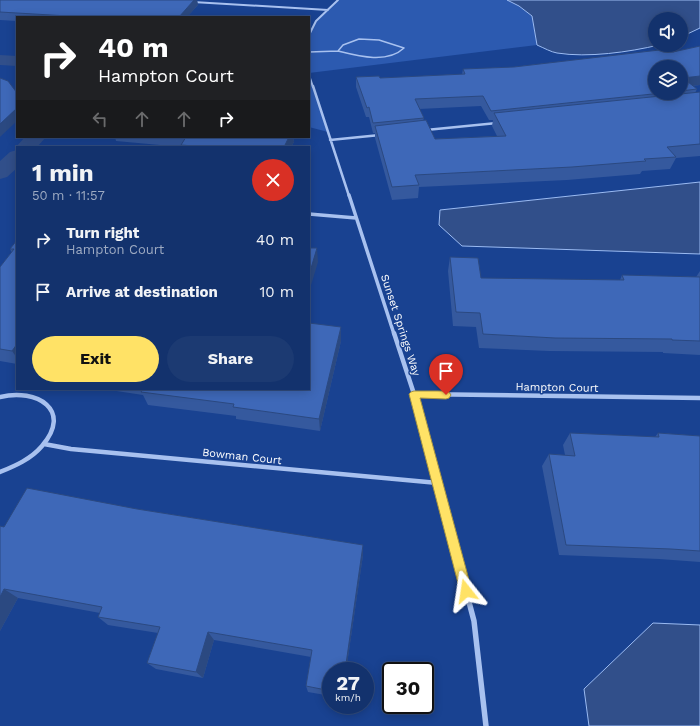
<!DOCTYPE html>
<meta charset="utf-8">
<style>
body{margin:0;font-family:"Work Sans",sans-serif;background:#1c3a72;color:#f1f3f6;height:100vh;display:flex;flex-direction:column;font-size:15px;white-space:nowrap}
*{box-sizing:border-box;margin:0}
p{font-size:13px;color:#9daac2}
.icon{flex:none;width:22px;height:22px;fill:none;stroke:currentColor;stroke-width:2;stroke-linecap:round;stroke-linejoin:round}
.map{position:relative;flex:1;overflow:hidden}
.side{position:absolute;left:16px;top:146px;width:294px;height:244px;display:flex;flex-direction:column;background:#13326d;border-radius:0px;box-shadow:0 2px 10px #0003,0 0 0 1px #324d80}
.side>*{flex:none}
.banner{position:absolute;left:16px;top:16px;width:294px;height:122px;border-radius:0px;box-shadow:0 2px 10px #0003,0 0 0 1px #324d80;background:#202124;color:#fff;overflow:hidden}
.controls{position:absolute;left:648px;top:12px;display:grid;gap:8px}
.controls a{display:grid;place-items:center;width:40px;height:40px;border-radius:50%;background:#13326d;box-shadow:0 2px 10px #0003,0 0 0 1px #324d80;font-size:20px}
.speed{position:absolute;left:322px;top:662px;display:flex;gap:8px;font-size:20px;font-weight:700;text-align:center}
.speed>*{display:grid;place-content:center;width:52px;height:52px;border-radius:50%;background:#13326d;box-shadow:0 2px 10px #0003,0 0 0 1px #324d80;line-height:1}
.speed small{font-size:10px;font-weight:400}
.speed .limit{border:2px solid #111;border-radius:6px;background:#fff;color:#111}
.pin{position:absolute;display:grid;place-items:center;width:34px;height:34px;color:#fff;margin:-41px -17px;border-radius:50% 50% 50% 0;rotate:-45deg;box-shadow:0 0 4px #0007}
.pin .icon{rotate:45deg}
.me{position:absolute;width:44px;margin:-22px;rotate:345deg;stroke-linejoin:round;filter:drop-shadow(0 0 3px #0008)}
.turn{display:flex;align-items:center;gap:14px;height:84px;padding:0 16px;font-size:18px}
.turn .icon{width:52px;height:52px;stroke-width:2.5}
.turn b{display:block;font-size:28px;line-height:34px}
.lanes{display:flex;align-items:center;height:38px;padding:0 16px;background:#0003;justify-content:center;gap:20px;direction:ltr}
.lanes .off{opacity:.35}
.round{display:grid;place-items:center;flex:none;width:42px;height:42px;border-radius:21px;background:#1c3a72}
.head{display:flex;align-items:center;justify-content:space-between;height:68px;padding:0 16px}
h1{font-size:24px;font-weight:700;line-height:30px}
.cta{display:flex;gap:8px;margin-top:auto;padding:8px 16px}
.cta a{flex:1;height:46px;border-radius:24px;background:#ffe266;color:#111;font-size:16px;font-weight:700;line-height:46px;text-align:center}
.cta a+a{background:#1c3a72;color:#f1f3f6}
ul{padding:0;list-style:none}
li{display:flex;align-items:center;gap:12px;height:52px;padding:0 16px}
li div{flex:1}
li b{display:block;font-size:15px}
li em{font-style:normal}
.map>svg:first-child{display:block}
.green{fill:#2c5ab0}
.water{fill:#314f8a;stroke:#9bbbf2}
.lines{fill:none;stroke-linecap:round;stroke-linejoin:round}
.canal{fill:#314f8a;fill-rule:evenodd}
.service{stroke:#a8c1ef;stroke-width:1.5}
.minor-far4{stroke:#a8c1ef;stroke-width:2}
.minor-far3{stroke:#a8c1ef;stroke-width:2.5}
.minor-far2{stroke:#a8c1ef;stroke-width:3.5}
.minor-far1{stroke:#a8c1ef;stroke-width:4.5}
.minor{stroke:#a8c1ef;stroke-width:5.5}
.wall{fill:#35599e;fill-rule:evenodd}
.shaded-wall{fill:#2b4981}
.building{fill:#3e68b8;stroke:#2b4981}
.route{fill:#ffe266;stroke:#a69342}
.labels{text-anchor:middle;stroke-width:3;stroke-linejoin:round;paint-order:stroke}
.street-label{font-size:11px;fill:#fff;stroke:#194291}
</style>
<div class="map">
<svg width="700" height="726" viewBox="0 0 700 726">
<rect width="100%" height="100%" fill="#194291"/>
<path class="green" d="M338 0H507L519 6 532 16 537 45 309 73V35L316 21Z
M309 75 328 132 309 127Z"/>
<path class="water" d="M507 0H700V28L681 37V19H655V45H659C629 52 588 58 557 53 551 52 544 48 537 45L532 16 519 6Z
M700 182V254L462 246 439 225 440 210Z
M653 623 700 625V726H589L584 689Z"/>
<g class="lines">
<path class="canal" d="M0 55 17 56V66L0 65Z
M25 137H46L37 147H17V148L16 147Z
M17 150V168L7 177 0 179V161L10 152Z"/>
<path class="service" d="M359 39 379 40 404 48C387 64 358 56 338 51L343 45Z
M309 52 338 51"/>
<path class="minor-far4" d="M193 2 328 10
M309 35 316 21 338 0
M309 75 313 87"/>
<path class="minor-far3" d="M313 86 349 196
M426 130 497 123
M330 140 380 135"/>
<path class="minor-far2" d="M349 195 394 334
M309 214 356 218"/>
<path class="minor-far1" d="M394 333 414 394 444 508
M414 394 700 398
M0 397C37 388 73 410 42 446 31 459 15 466 0 472
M44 444 71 449 438 483"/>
<path class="minor" d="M444 507 474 621 486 726"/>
</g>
<path class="wall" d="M0 0H197L198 5 187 17H17V21L0 20Z
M700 46V85L692 86 697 89 695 93 700 92V156L676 158 670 169 642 171 640 174 567 180 419 187 418 198 392 200 375 138V133H373L369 117H366L356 87V77L379 76 380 78 462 74 463 69 514 67 668 49 673 52ZM655 67H681V93H655ZM481 106 489 120H493L492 126 497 136 435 139 426 120 423 121 424 118 419 109Z
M115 137H293L294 142 291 147H182L116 141Z
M17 240V364L0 361V267L12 253 10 249Z
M450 257 481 278 620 280 622 275 696 277 700 271V355L663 353V352L549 351 479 348 476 327 453 326 448 271Z
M341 327V341L320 431 236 419V416L148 405 143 395 103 389H309Z
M570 433 655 437 658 433 700 436V562L659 559 559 555 542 466 549 454 565 455 563 445Z
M137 509 363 545V555L346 671H331V696L308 692 306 686 311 657 214 640 203 678 156 669 147 663 158 633 108 625 98 617 100 613 18 598 0 631V526L4 527Z"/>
<path class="shaded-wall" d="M194 0H197L198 5 187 17H179Z
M700 76V85L681 87 683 78Z
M17 108V121L0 137V124Z
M289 137H293L294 142 291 147H284Z
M317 248 318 262 309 292V275Z
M341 327V341L320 431 319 419Z
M17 344V358L12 351Z
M363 545V555L346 671H345Z
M4 589 18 598 0 631V597Z
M208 632 214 640 203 678 196 672Z"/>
<path class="building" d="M0 0H194L179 17H85L0 12Z
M700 46V76L683 78 697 89 681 91V67H655V93H662L491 111 483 96 415 99 424 118 373 123 369 107 367 108 356 77 379 76 380 78 465 74 463 69 514 67 668 49 673 52Z
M0 78 8 81 17 93V108L0 124Z
M700 92V144L667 147 676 157 644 159 646 161 572 167 415 175 419 185 392 187 375 126 426 120 435 139 506 136 494 113Z
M186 137H289L284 147H208L181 145Z
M17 240V289L16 291H17V344L12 351 0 349V267L14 249H10Z
M309 248H317L309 275Z
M450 257 478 258 481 278 624 280 622 275 700 277V341L672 340V339L555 338 483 334 480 313 456 312Z
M309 323 341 327 319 419 233 407 234 404 141 392 143 389H309Z
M570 433 659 437 658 433 700 436V551L671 549 566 545 549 454 575 456Z
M27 488 137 509 363 545 345 671H331V691L306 686 312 650 208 632 196 672 147 663 160 627 98 617 102 607 4 589 0 597V526L4 527Z"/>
<path class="route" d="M414 391H446L449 392 451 395 449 398 446 399 420 398 472 591 471 595 466 597 462 595 460 591 409 394 411 392Z"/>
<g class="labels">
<g class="street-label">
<text transform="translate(401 325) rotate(72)" y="4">Sunset Springs Way</text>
<text transform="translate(557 387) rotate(1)" y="4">Hampton Court</text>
<text transform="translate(242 456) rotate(6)" y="4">Bowman Court</text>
</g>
</g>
</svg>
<div class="controls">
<a><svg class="icon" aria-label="sound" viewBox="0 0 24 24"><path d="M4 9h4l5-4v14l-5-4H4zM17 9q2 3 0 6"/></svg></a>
<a><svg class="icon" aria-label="layers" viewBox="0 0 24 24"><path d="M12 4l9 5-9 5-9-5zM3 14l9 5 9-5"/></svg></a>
</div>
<div class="speed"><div>27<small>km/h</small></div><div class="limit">30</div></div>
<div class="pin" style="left:446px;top:395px;background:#d93025"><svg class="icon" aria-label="arrive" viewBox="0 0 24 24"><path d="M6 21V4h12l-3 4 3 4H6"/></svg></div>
<svg class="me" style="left:466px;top:591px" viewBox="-20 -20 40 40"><path d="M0-17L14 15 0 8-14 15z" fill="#ffe266" stroke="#fff" stroke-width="4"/></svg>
<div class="banner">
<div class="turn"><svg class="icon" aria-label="right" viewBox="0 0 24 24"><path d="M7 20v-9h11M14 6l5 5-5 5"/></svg><div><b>40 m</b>Hampton Court</div></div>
<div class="lanes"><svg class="icon off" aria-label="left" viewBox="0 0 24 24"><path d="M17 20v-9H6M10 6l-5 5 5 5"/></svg><svg class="icon off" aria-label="ahead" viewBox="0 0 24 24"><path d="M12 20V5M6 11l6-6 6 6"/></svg><svg class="icon off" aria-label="ahead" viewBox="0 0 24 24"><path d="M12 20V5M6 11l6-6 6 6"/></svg><svg class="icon" aria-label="right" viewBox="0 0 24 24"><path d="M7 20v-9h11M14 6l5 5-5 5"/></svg></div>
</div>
<section class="side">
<div class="head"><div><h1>1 min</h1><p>50 m · 11:57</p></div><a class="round" style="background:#d93025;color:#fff"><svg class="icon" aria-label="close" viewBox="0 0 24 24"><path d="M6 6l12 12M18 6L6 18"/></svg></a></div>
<ul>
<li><svg class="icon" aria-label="right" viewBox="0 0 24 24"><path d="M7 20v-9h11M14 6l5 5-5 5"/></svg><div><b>Turn right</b><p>Hampton Court</p></div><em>40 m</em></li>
<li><svg class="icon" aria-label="arrive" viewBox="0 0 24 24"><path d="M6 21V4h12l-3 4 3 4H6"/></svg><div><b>Arrive at destination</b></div><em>10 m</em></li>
</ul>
<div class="cta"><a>Exit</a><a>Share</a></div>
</section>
</div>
